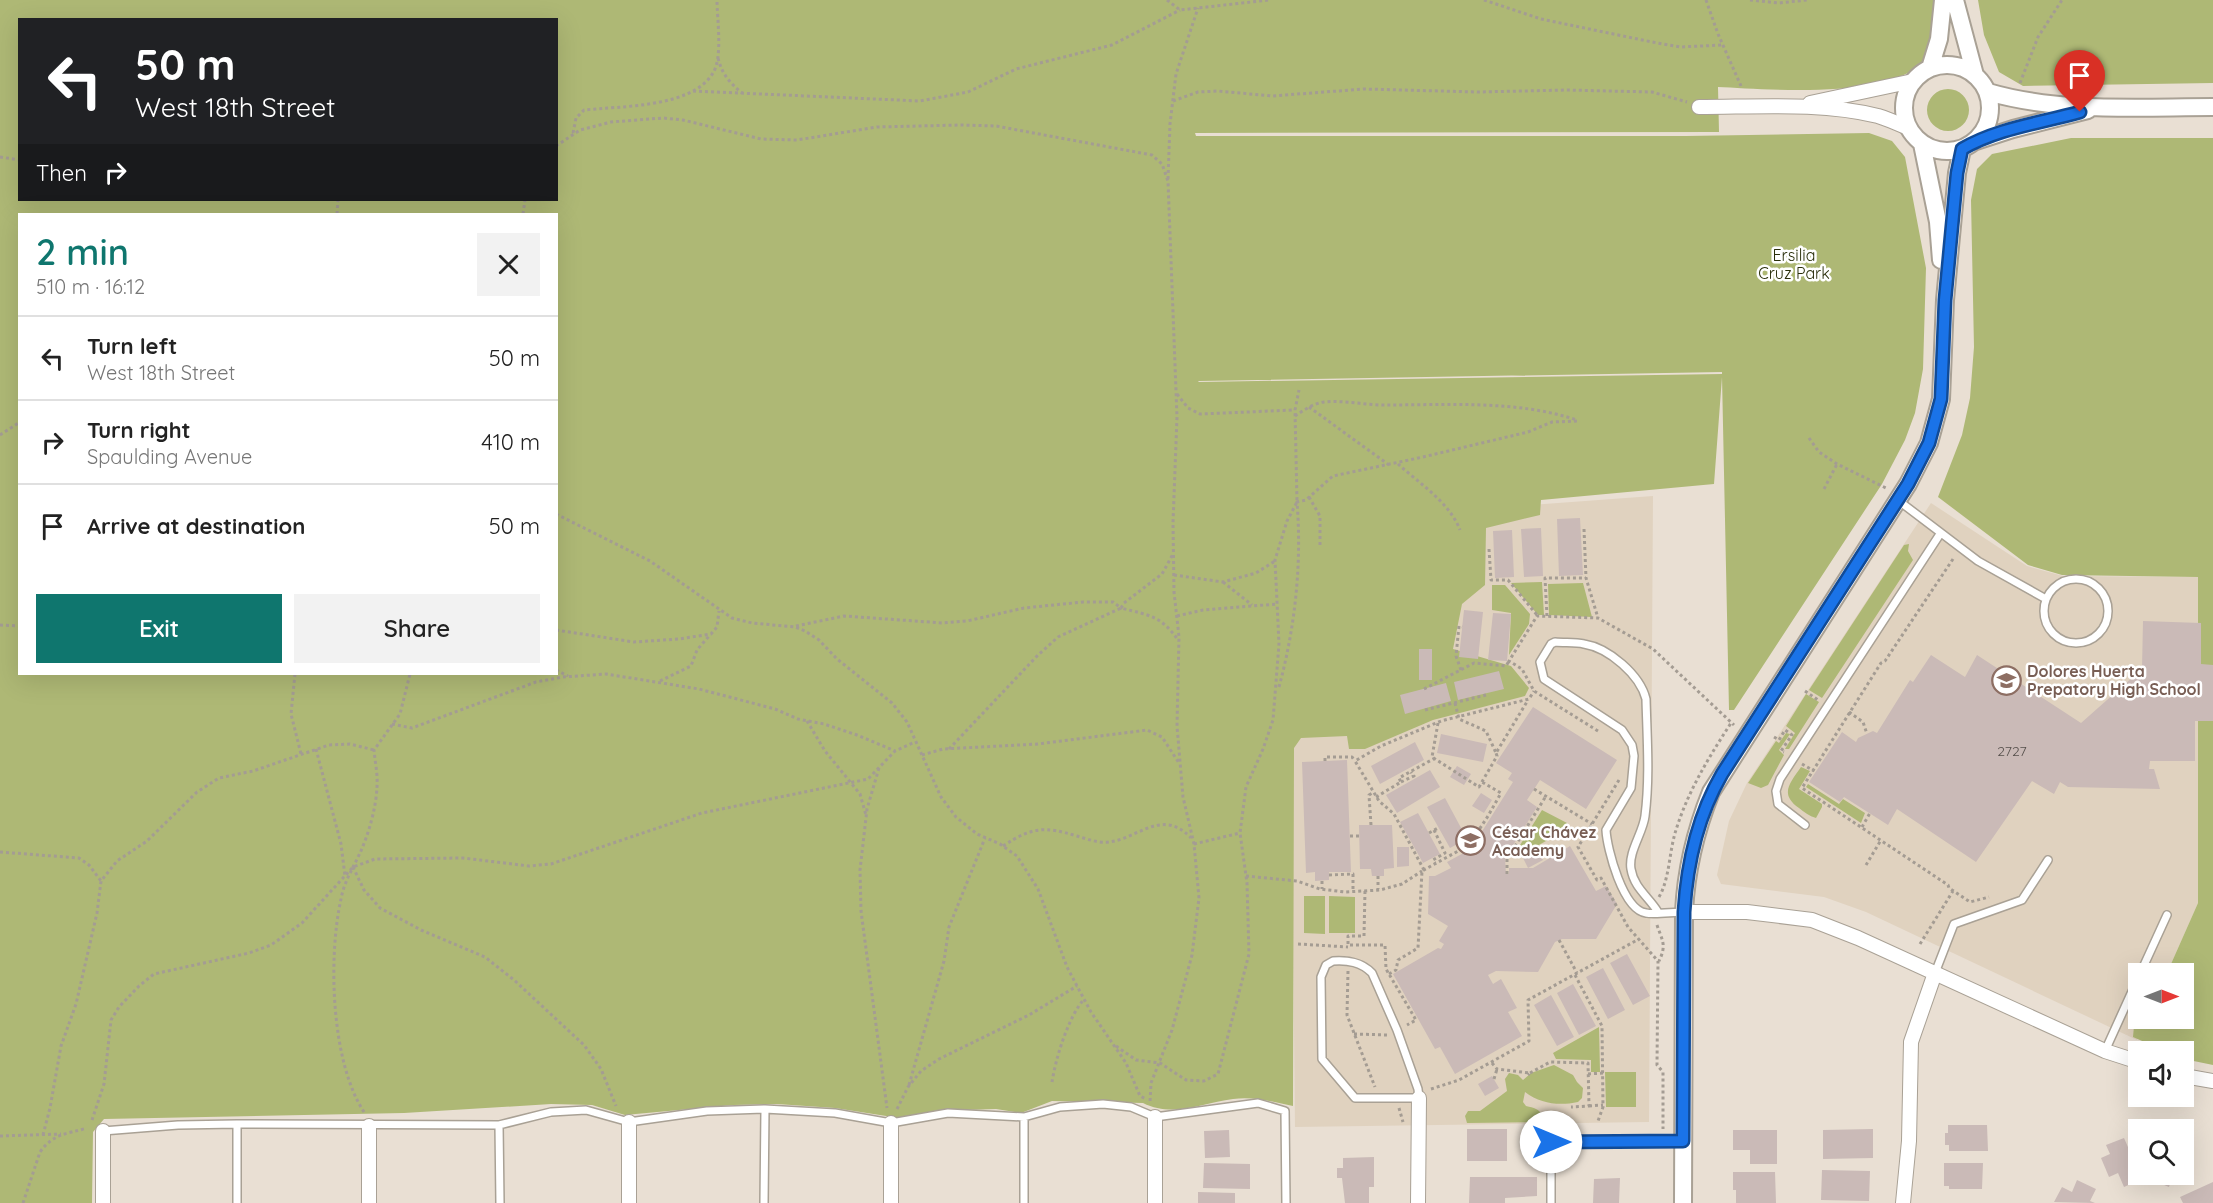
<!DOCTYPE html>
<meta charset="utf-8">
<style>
body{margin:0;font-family:Quicksand,sans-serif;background:#f2f2f2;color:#222;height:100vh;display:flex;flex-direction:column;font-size:22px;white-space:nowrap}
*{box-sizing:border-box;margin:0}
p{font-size:20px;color:#767676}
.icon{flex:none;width:33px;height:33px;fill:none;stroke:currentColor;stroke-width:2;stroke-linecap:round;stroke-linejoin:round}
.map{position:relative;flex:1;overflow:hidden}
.side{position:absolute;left:18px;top:213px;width:540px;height:462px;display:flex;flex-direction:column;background:#fff;border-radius:0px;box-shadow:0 6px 24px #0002}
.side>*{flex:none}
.top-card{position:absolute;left:18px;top:18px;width:540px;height:183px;border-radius:0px;box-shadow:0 6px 24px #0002;background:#202124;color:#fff;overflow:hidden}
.needle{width:39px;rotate:90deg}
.tools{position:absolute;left:2128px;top:963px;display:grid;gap:12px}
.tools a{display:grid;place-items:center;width:66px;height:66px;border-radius:0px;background:#fff;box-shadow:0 6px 24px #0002;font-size:30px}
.pin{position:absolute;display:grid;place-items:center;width:51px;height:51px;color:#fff;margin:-62px -26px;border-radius:50% 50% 50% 0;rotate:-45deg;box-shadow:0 0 6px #0007}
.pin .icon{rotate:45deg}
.me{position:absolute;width:66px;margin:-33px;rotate:90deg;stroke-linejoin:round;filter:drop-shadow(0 0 4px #0008)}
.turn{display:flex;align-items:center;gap:21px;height:126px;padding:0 18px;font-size:27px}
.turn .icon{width:78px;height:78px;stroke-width:2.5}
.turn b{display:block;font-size:42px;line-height:51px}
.then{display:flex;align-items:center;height:57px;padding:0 18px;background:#0003;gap:12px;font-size:22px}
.round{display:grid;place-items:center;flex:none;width:63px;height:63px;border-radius:0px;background:#f2f2f2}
.head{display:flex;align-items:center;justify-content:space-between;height:102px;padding:0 18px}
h1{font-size:36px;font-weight:600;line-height:45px;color:#0f766e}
.action{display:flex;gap:12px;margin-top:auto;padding:12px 18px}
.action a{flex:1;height:69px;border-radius:0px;background:#0f766e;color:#fff;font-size:24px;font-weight:600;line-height:69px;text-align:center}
.action a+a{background:#f2f2f2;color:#222}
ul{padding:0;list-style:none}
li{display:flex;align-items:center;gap:18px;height:84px;padding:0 18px;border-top:2px solid #e0e0e0}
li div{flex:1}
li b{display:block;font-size:22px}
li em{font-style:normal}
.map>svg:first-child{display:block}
.built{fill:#e0d2bf}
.green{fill:#aeb875;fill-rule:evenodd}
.building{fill:#cabab7}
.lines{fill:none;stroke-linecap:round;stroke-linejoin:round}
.service-casing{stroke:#a9a195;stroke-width:10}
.minor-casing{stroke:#a9a195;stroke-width:16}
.tertiary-casing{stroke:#a9a195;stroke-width:20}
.path{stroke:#a49c93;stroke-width:3;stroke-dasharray:3 3;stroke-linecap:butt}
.service{stroke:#fff;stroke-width:7}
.minor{stroke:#fff;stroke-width:14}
.tertiary{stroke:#fff;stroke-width:16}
.route-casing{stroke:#114b97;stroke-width:15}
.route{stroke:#1a73e8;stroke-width:10}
.labels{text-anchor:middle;stroke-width:5;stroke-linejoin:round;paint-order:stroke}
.number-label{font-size:14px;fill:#56504c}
.park-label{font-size:16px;fill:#2a2f0b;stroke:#fff}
.education-label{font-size:16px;font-weight:bold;fill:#785e54;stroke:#fff;text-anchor:start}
</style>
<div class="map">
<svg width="2213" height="1203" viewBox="0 0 2213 1203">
<rect width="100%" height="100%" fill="#e9dfd3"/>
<path class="built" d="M1653 496 1649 1122 1295 1127 1291 727 1463 510Z
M1931 503 2027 566 2063 576 2198 577V903L2167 973 2139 974V1018L2146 1019 2137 1040 1866 912 1824 897 1721 884 1717 875 1729 821 1747 783Z"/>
<path class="green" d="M0 0H1933C1934 17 1936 44 1926 58 1896 101 1765 89 1718 87L1719 132 1195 133 1196 136H1686L1869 133 1892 141 1905 157 1926 268 1923 369 1915 413 1905 440 1882 484 1734 710H1729L1722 377 1714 484 1541 500 1540 515 1486 528 1485 585 1462 604 1453 649 1511 666 1529 688 1525 696 1433 720 1365 749H1349L1347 736 1301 738 1294 748 1293 1106C1273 1102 1254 1096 1233 1099 1202 1103 1173 1118 1143 1103L1052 1101 1021 1113 996 1109 934 1111 899 1118 835 1108 777 1104 733 1105 625 1115 592 1105 551 1104 404 1113 104 1119 93 1132 92 1203H0ZM20 20H556V200H20ZM20 214H556V674H20ZM1722 372V374L1198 382 1199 381Z
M1978 0H2213V83L2023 86 1999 72 1984 35Z
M1927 110a21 21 0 1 1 42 0a21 21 0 1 1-42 0Z
M2071 138H2213V1065L2184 1059V1052L2165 1051 2133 1037 2135 1015 2139 1013V1018H2184V974L2167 973 2198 903V577L2062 575 2028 565 1938 497 1962 435 1970 398 1974 347 1971 200 1977 169 1992 154Z
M1909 544 1908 551 1913 560 1822 698 1809 690 1904 545Z
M1542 582 1544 615H1538L1511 583Z
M1583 583 1592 617 1549 615 1548 584Z
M1492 585H1505L1530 614 1529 624 1509 655 1511 613 1492 610Z
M1806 694 1819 702 1789 749H1785L1795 733 1786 726Z
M1786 733 1790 734 1779 750 1784 755 1768 785 1761 788 1748 783 1776 741 1779 743Z
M1801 767 1810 771 1799 789 1822 804V807L1816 818C1809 816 1804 812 1799 808 1779 794 1790 783 1801 767Z
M1808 784 1839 804 1843 799 1865 813 1861 823 1806 787Z
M1542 810 1567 823 1564 831 1521 855 1517 850Z
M1304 896H1325V934L1304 933Z
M1329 896 1355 897V933H1329Z
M1599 1027 1600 1072H1591V1060L1556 1059 1553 1053Z
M1554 1065 1573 1075 1577 1082 1583 1088 1582 1098 1578 1102C1559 1106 1541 1104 1525 1092L1523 1102 1526 1106C1534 1108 1539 1108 1543 1117L1538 1122 1467 1123 1465 1116 1468 1111H1480L1507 1091 1505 1079 1509 1073 1518 1075 1523 1080 1531 1073Z
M1605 1072H1636V1107H1606Z"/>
<path class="building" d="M1580 518 1583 575 1559 576 1557 519Z
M1541 528 1543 576 1524 577 1521 529Z
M1512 530 1514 577 1495 578 1493 531Z
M1464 610 1483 612 1478 659 1459 657Z
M1493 613 1511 614 1507 661 1488 660Z
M2143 621 2201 623V664L2213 665V721H2195V761H2150L2149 769H2154L2160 789 2068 787 2060 782 2054 794 2032 781 1976 862 1897 809 1888 825 1844 797 1840 802 1809 782 1842 732 1856 742 1858 738 1873 731 1877 733 1910 680 1913 682 1931 655 1965 677 1977 655 2081 723 2142 669Z
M1419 649H1432V680H1419Z
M1499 671 1504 689 1458 700 1454 682Z
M1446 683 1451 701 1405 714 1400 695Z
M1533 707 1617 760 1586 809 1540 780 1527 800 1537 807 1505 858 1506 874H1509V868H1533L1570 846 1596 891 1606 886 1617 904 1596 939H1562L1555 942 1538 972 1496 971 1488 975 1493 984 1501 979 1517 1008 1508 1012 1522 1036 1455 1074 1440 1047 1435 1049 1393 974 1438 948 1441 949 1444 944 1439 941 1448 926 1428 914 1429 876H1435L1451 868 1447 862 1471 849 1513 782 1508 779 1512 773 1496 763Z
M1441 734 1487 744 1483 762 1437 753Z
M1415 742 1424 760 1380 784 1371 766Z
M1347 760 1351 872H1329V880L1315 881V872L1306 873 1302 762Z
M1457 766 1471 774 1464 785 1450 777Z
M1430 770 1440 787 1397 813 1386 795Z
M1481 793 1492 800 1484 813 1472 806Z
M1445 798 1467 839 1450 848 1427 807Z
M1418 813 1440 854 1423 863 1400 822Z
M1359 825H1392L1394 868 1384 869V876H1372L1371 869H1360Z
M1397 847H1409V866L1397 867Z
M1536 848 1543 860 1528 868 1522 856Z
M1627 954 1650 996 1633 1005 1610 963Z
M1603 968 1625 1010 1608 1019 1586 977Z
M1573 984 1596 1026 1579 1035 1557 993Z
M1551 995 1574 1037 1557 1046 1534 1005Z
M1492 1076 1499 1088 1485 1096 1478 1084Z
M1948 1125H1987L1988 1151H1949V1145H1945V1133H1948Z
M1467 1129H1507V1161H1467Z
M1873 1129V1158L1823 1159V1130Z
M1229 1130 1230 1157 1205 1158 1204 1131Z
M1733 1130H1777V1164H1750V1150H1733Z
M2124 1138 2142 1179 2124 1187 2118 1173 2109 1177 2101 1158 2110 1154 2106 1145Z
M2184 1154 2193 1157 2186 1175H2184Z
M1374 1157V1187H1369V1203H1345L1342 1178H1337V1168H1343V1158Z
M1204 1163 1250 1164V1189L1203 1188Z
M1944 1163H1983L1982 1189H1949V1186H1944Z
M1822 1170 1870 1171 1869 1201 1821 1200Z
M1733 1172H1775L1776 1203H1736V1190H1733Z
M2154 1174H2173L2169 1187 2152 1180Z
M1470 1177H1537V1196L1505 1198V1203H1469Z
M1620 1178 1619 1203H1593L1594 1179Z
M2077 1180 2096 1189 2090 1201 2095 1203 2054 1202 2062 1187 2072 1192Z
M2213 1182V1203H2183L2180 1197Z
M1198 1192 1235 1193V1203H1198Z"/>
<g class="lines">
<defs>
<path id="service" d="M1899 501 1978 561 2046 599
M2044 611a32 32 0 1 1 64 0a32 32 0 1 1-64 0Z
M1805 825 1778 804 1776 791 1780 779 1940 534
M1658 912C1649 897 1634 888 1631 869 1628 852 1643 833 1645 816 1650 777 1647 738 1646 699 1640 675 1609 648 1584 644 1575 642 1565 643 1555 642L1551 644 1540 662 1544 679 1622 730 1632 745 1634 756 1631 788 1606 830C1607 849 1623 910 1646 913 1654 915 1673 912 1684 912
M1333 961C1348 960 1361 962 1372 973L1397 1030 1418 1089 1419 1098H1355L1322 1059 1321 977 1326 965Z
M1935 973 1954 924 2022 900 2048 860
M2140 974 2167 915
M2105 1051 2139 976
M1024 1117V1203
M237 1124V1203
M499 1125 500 1203
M103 1131 178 1125 237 1124 499 1125 551 1112 586 1110 629 1122 707 1111 765 1109 835 1113 891 1123 948 1113 1024 1117 1060 1107 1103 1104 1131 1107 1155 1117 1258 1103 1285 1111 1286 1203
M764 1203 765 1109
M1551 1203V1142L1683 1141"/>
<path id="minor" d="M1810 103 1913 81
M1699 107C1757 107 1821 102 1878 116 1888 119 1899 124 1908 128
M1684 912H1747L1812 920 1858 938 2105 1051 2139 1062
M2184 1076 2213 1081
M891 1123V1203
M103 1203V1131
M369 1203V1126
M629 1203V1122
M1155 1203V1117
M1418 1203 1419 1098
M1903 1203 1909 1141 1911 1042 1935 973"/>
<path id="tertiary" d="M1955 0 1975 75
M1904 108a43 43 0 1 1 86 0a43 43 0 1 1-86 0Z
M1930 68 1939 39 1943 0
M1988 92C2060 113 2139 107 2213 107
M1976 141 2013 129 2088 110
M1922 144 1938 222 1941 260
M1683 1203 1684 912C1686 870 1695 832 1711 792L1908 484 1929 443 1941 399 1945 300 1957 173 1962 149"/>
</defs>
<use href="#service" class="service-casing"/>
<use href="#minor" class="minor-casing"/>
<use href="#tertiary" class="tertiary-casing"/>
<path class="path" d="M1167 0 1180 10 1269 0
M1484 0 1541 19 1652 42 1680 47 1723 45
M1706 0 1718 34 1741 86
M1750 0 1779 3 1807 0
M718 58C722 74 729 82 742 93
M2020 83 2038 37 2062 0
M693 91 920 101 968 92 1016 69 1112 45 1180 10
M1173 101 1198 92 1218 91 1272 96 1364 89 1478 92 1567 90 1652 92 1687 102
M573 133 576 118 584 110C620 106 692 108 713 73 723 57 717 19 717 0
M556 146 580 130 611 122 663 118 683 120 761 139 797 140 877 127 961 125 996 126 1152 155 1162 164 1168 181 1177 417 1173 523 1174 592 1179 637 1177 726 1183 797 1194 844 1199 898 1192 955 1172 1030 1151 1083 1150 1102
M0 157 20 160
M1168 179 1170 124 1176 74 1198 8
M337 214 338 200
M523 214 525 200
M1177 394 1188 408 1200 414 1294 410
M1309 407 1389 465
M1295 416C1304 410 1314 403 1324 402 1344 400 1364 405 1384 405 1448 405 1517 400 1577 420
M0 435 20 422
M1809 438 1819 452 1837 464 1886 488
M1398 464C1419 483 1450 503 1460 530
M1824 489 1837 464
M1309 497 1320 516V545
M556 514 650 561 732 618 752 623 795 627 805 631 819 640 837 659 892 703 907 722 941 797 956 817 977 834 1000 844 1017 856 1038 889 1067 967 1077 986 1091 1012 1126 1063 1140 1096 1146 1099
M1584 529 1586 578 1598 618
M1489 549 1491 580H1508L1537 615
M1953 559 1885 661 1881 663 1802 788 1948 885 1949 888 1970 902 1989 897
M1174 575 1223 582 1256 573 1275 561
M1223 582 1252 605
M1177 616 1203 610 1277 604
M1547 616 1545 578H1586
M0 625 20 626
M796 626 844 616 943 623 967 621 1024 608 1083 602H1113L1121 608 1124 603 1162 574 1173 554
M556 630 634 642 679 639 711 634 717 627 719 611
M556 670 568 676
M1461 670 1456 656 1459 626 1462 627
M295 674 291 714 301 754
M660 681 691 666 697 650 710 635
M1279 687C1295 628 1302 564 1297 502L1306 500 1333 476 1423 457 1528 432 1552 422 1579 421
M1424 689 1474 663 1506 666 1509 661
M1805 691 1818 700
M1455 703 1459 719 1486 731 1496 753 1528 700
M1425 710 1486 695
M1849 712 1863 722 1867 734
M807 721 825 751 860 794 866 815
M1438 723 1432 757 1479 787 1497 756 1496 753
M392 724 412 728 536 682 563 677 606 674 699 689 775 709 798 719 824 724 857 735 895 751
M1598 731 1534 691 1522 669 1509 661 1537 616 1598 618 1653 649 1734 725
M1774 737 1779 740 1785 730 1792 735 1781 751 1784 752
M316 749 341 844 345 876
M949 749 1038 655 1058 637 1121 608C1151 616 1160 615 1179 641
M922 755 943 749 1038 744 1147 730 1162 737 1179 763
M1325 761V757H1352L1355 761
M1802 764 1814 771
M879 768 867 809 860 870 861 911 887 1108
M1619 780 1578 847 1597 880 1601 878 1628 927 1658 961 1657 1065 1663 1072V1129
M1401 782 1414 776 1411 772
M1534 789 1592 824
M1376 797 1401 782 1399 778 1435 758
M1371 825 1369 795 1374 792
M1862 827 1870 813
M1434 830 1445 853 1433 860 1435 863
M1429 833 1438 828
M1350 836H1359
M1194 844 1240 833
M1003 846C1032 827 1044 826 1077 836 1084 838 1092 841 1100 842 1133 846 1159 804 1191 838
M0 852 79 858 89 865 101 881
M1866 865 1881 840
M353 867 364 890 380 908 421 930 485 957 514 980 584 1045 601 1069 616 1106
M1424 870 1394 814 1379 801 1355 761 1381 746 1441 721 1529 699 1534 691
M1507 874V859L1546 796
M1329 875 1353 874V890
M1246 876 1297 881 1320 889 1345 892 1380 890 1402 884 1422 871
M1378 876V889
M1322 881V889
M1365 891 1364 936H1348V945H1385L1386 969 1416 1020 1407 1025
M1659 897C1670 878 1669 851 1676 830 1688 791 1709 757 1731 723
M1657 925C1662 940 1667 945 1659 961
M1559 940 1577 973
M1298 944 1348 947
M1920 944 1953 891
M1348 971 1347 1015 1375 1087
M1389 974 1396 970 1398 960 1418 948 1422 871 1469 845 1488 816 1501 793 1482 782
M1575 975 1602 1026 1603 1107 1598 1121
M1354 1034 1388 1035
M1116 1046 1136 1060 1160 1063 1186 1080 1204 1081 1218 1074 1249 954 1247 883 1240 833 1246 787 1263 749 1273 720 1279 644 1275 560 1287 521 1297 502 1295 410 1299 390
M1492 1063 1497 1069 1530 1073 1528 1075
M1530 1073 1550 1062 1588 1063 1589 1106 1571 1107
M1588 1074 1603 1073
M1494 1079 1497 1069
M1052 1082C1056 1057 1068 1018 1084 999
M909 1085 944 961 949 927 985 838
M1431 1089 1459 1080 1529 1041 1528 1000 1639 939
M1589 1106 1603 1105
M1399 1108 1403 1122
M897 1109 908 1087 921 1071 939 1059 1029 1015 1077 986
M364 1112C331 1062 328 957 341 899 344 882 353 868 360 853 369 833 376 808 377 787 378 775 375 762 374 750L400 714 410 674
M92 1120 104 1084 111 1020 119 1007 139 986 154 974 249 953 271 945 302 923 353 867 375 859 463 858 529 866 551 864 702 813 868 779 895 751 915 742
M43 1135 50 1108 61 1046 76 1004 97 913 101 881 117 861 147 841 197 792 219 778 253 771 329 745 350 744 374 750
M0 1136 61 1134
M23 1203 40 1152C54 1133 67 1134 87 1128"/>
<use href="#service" class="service"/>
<use href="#minor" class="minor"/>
<use href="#tertiary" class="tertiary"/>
</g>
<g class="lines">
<defs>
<path id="route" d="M1551 1142 1683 1141 1684 912C1687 863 1697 817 1722 774L1908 484 1929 443 1941 399 1945 300 1957 173 1962 149C1998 128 2041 123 2080 112"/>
</defs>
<use href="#route" class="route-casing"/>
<use href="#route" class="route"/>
</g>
<defs>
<symbol id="school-ring" viewBox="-11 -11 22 22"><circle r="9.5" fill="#fff" stroke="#8d6e63" stroke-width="1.5"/><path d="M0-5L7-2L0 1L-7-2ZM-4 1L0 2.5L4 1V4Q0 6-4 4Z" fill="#8d6e63"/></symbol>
</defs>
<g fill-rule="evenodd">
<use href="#school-ring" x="1990" y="664" width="33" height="33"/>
<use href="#school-ring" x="1454" y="824" width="33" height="33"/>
</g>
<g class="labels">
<g class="number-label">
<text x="2012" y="756">2727</text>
</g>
<g class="park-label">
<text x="1794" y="261">Ersilia<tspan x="1794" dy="18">Cruz Park</tspan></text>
</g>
<g class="education-label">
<text x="2027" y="677">Dolores Huerta<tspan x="2027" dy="18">Prepatory High School</tspan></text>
<text x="1492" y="838">César Chávez<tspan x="1492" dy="18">Academy</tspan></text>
</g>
</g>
</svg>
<div class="tools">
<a><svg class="needle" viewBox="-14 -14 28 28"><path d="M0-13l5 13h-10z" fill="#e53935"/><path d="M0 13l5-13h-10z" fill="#767676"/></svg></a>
<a><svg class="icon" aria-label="sound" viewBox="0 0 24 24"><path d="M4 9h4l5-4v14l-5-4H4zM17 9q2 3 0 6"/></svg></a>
<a><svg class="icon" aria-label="search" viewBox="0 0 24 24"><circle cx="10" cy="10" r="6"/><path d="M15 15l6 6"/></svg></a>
</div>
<div class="pin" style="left:2080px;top:112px;background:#d93025"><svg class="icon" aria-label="arrive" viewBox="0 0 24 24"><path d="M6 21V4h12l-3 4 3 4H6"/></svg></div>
<svg class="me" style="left:1551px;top:1142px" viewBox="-20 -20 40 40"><circle r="19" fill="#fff"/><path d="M0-13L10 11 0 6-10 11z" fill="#1a73e8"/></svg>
<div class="top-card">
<div class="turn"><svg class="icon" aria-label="left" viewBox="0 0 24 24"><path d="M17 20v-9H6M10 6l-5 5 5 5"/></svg><div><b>50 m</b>West 18th Street</div></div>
<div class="then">Then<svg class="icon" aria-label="right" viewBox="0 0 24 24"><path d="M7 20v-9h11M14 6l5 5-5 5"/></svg></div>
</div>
<section class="side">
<div class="head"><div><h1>2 min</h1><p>510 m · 16:12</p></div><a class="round"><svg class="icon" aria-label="close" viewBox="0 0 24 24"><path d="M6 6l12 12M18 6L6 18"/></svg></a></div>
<ul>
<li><svg class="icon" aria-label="left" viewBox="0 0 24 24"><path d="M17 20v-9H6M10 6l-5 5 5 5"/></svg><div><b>Turn left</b><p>West 18th Street</p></div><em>50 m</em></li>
<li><svg class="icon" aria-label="right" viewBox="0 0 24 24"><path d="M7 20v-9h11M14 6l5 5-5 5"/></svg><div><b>Turn right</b><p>Spaulding Avenue</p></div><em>410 m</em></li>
<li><svg class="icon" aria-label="arrive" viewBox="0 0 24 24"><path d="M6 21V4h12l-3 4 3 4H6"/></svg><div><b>Arrive at destination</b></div><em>50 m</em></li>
</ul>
<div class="action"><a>Exit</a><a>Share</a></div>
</section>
</div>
